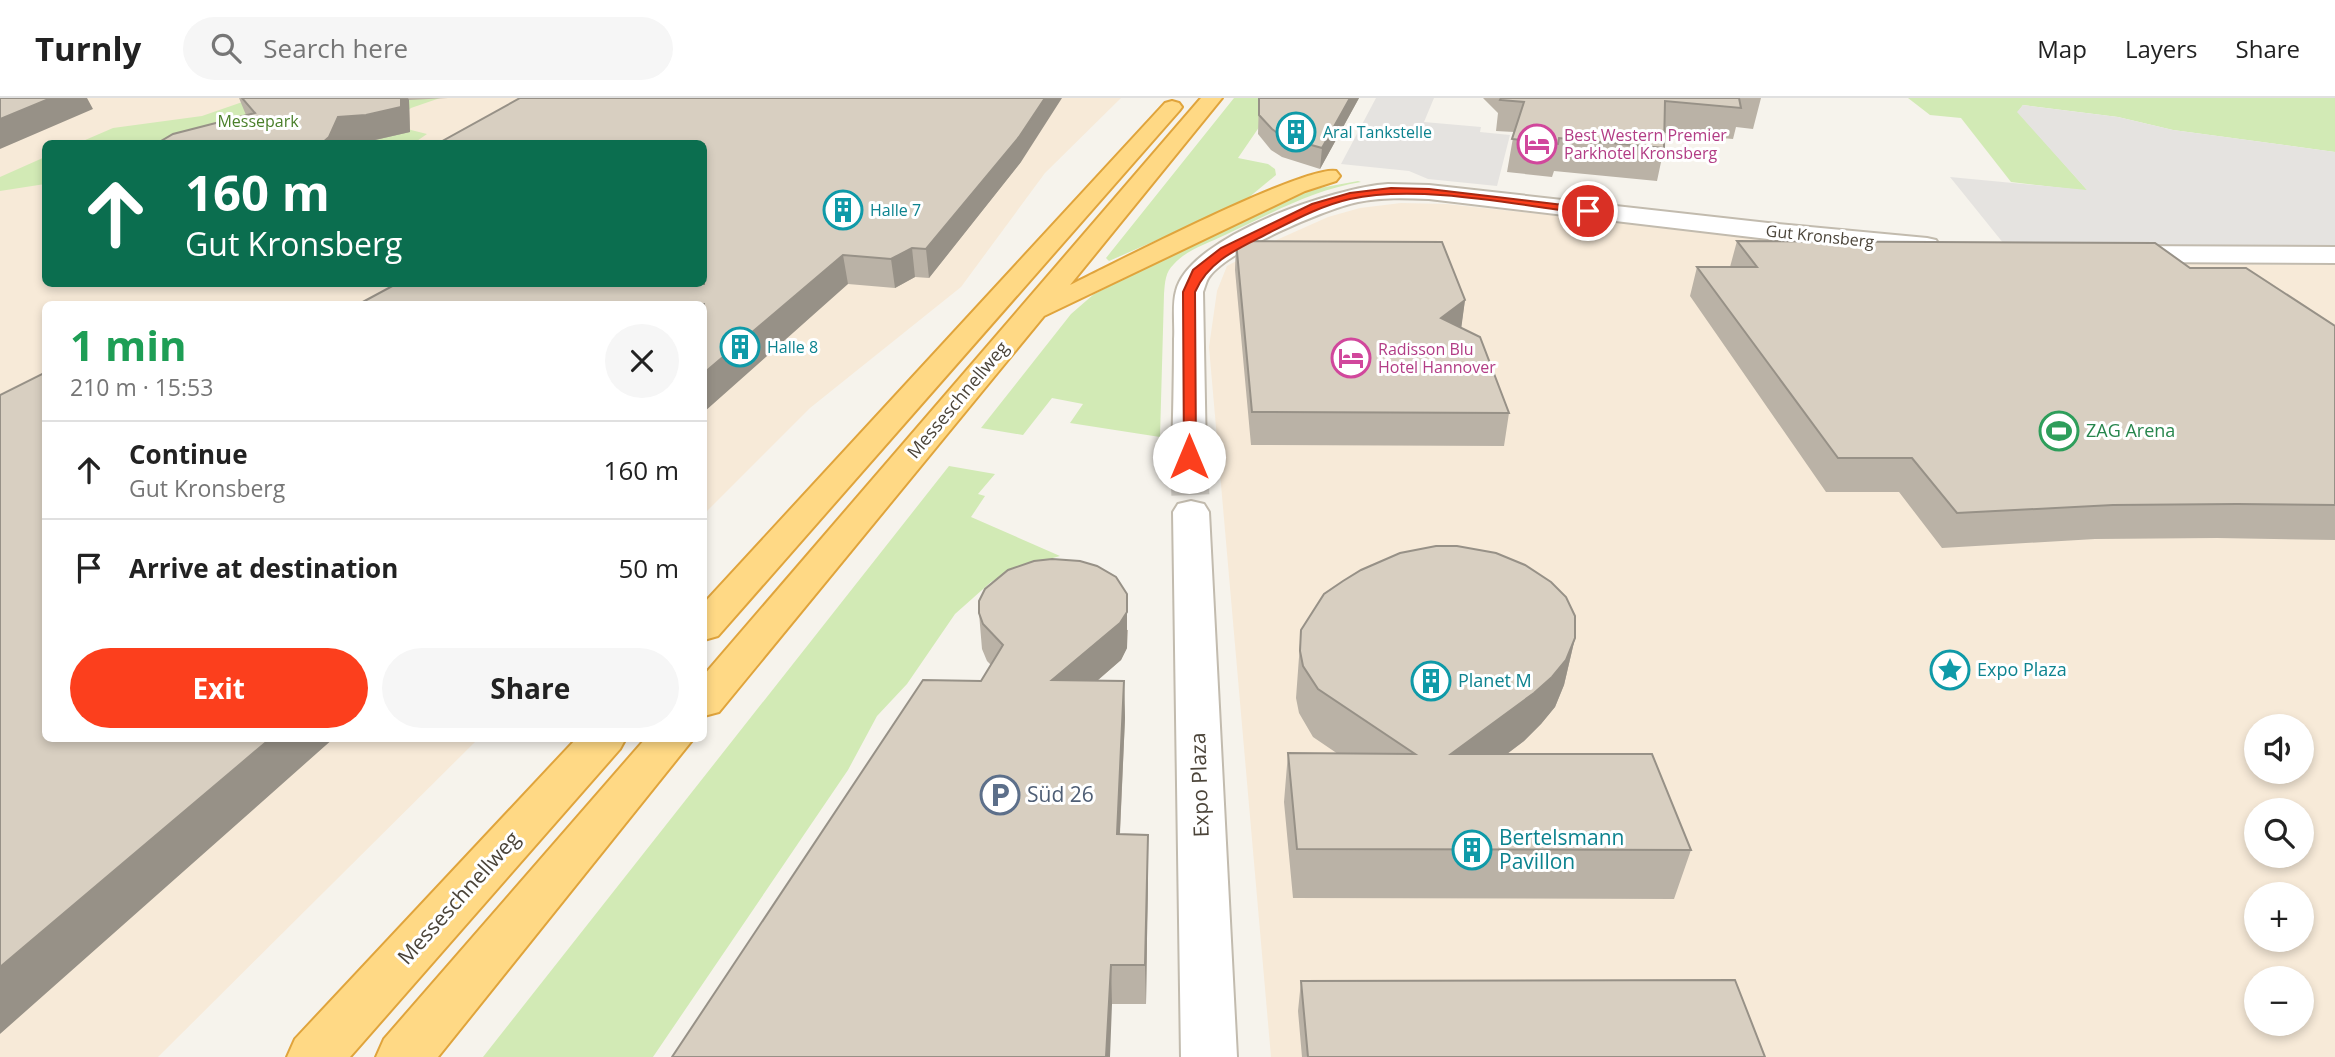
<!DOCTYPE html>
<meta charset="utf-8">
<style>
body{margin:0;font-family:"Open Sans",sans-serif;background:#f6f6f6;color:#222;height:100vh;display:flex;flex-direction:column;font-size:26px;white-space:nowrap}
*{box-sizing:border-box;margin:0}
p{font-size:23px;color:#767676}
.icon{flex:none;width:38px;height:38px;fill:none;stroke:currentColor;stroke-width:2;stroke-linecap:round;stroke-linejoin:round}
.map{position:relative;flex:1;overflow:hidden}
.panel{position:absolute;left:42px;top:203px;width:665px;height:441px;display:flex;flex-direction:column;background:#fff;border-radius:10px;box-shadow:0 4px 10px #0003}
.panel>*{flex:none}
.banner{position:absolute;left:42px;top:42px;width:665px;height:147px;border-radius:10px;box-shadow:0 4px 10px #0003;background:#0b6e4f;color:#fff;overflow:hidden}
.tools{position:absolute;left:2244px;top:616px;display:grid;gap:14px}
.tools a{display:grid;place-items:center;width:70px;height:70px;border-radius:50%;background:#fff;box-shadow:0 4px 10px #0003;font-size:35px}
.pin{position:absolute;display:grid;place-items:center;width:60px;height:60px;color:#fff;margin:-30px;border:4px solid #fff;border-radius:50%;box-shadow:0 2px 7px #0007}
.me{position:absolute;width:77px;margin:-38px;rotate:0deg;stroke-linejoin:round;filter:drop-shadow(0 0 5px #0008)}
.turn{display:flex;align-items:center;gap:24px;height:147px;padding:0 28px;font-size:32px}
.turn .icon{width:91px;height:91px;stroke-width:2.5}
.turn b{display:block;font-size:49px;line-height:60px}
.round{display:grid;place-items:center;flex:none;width:74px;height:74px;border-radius:37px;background:#f6f6f6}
.overview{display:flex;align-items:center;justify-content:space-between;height:119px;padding:0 28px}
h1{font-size:42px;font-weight:700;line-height:52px;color:#1e9e55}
.cta{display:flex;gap:14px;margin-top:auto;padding:14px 28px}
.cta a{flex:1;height:80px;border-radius:42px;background:#fc3f1d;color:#fff;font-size:28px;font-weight:700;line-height:80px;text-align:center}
.cta a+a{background:#f6f6f6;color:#222}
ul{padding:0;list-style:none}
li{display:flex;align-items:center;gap:21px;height:98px;padding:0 28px;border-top:2px solid #e0e0e0}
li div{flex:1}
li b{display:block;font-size:26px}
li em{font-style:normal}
header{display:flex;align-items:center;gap:42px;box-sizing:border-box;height:98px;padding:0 35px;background:#fff;border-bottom:2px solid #e0e0e0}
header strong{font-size:33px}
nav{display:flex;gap:38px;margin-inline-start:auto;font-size:24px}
.search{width:490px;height:63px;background:#f6f6f6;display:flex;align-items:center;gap:18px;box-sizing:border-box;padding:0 24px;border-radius:38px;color:#767676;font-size:26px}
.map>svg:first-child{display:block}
.commercial{fill:#f7ead8;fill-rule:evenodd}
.green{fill:#d2eab5}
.parking{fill:#e5e3e0}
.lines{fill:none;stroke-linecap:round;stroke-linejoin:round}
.minor-tunnel{stroke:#d4d0c8;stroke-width:38;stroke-dasharray:38 19;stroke-linecap:butt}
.minor-casing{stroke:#c2bbae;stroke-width:4}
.trunk-casing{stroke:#e0a43c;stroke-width:4}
.minor{fill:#fff;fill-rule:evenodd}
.trunk{fill:#ffd985;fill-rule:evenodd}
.wall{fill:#bab2a6}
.shaded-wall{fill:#979187}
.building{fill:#d8cfc1;stroke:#979187;stroke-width:2}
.route{fill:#fc3f1d;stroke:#a42913;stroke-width:2}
.labels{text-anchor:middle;stroke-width:6;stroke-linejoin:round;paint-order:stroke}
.far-park-label{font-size:16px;fill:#4a7f2a;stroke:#fff}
.far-culture-label{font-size:16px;fill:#0d838f;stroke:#fff;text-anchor:start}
.far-hotel-label{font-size:16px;fill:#b23c85;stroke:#fff;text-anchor:start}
.far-street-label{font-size:16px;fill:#4b4439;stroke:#fff}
.street-label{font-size:18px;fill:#4b4439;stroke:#fff}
.leisure-label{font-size:18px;fill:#27864d;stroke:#fff;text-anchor:start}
.culture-label{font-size:18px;fill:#0d838f;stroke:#fff;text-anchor:start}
.near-street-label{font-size:21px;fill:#4b4439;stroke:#fff}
.near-service-label{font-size:21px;fill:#4e5e75;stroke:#fff;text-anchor:start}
.near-culture-label{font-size:21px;fill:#0d838f;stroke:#fff;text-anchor:start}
</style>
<header>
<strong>Turnly</strong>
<div class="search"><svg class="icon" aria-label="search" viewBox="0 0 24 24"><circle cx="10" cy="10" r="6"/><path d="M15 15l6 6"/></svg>Search here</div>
<nav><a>Map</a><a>Layers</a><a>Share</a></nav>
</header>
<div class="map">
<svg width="2335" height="959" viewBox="0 0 2335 959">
<rect width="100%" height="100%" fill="#f6f3ec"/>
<path class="commercial" d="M0 0H1121L1045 75 961 189 810 310 704 416V206H46V640L478 641 158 959H0ZM46 46H704V186H46Z
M1401 105 1447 106 1844 149 2183 166 2335 167V959H1271L1209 249 1217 193 1227 168 1272 144 1328 119 1360 110ZM2256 628H2301V674H2256ZM2256 712H2301V758H2256ZM2256 796H2301V842H2256ZM2256 880H2301V926H2256Z"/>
<path class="green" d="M254 0H440L411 10 400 19 402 27 411 32 427 36 414 45 76 46 113 30 202 18Z
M1234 0H1279L1238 60 1268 66 1275 71 1276 77 1242 105 1109 163 1106 160Z
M1908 0H2335V54L2173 32 2118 19 2023 7 2018 14 2088 93 2011 84 1961 20 1930 17Z
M45 59V86L0 93V79Z
M1358 83 1361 84C1312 92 1270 116 1225 137 1209 145 1186 152 1174 166 1165 174 1165 185 1164 196L1160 339 1070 325 1083 306 1052 300 1023 337 981 330 1071 216 1094 196 1263 111 1309 92Z
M949 368 995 376 978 396 985 398 971 419 1060 458 1013 471 991 484 955 516 907 586 877 618 848 672 653 959H483Z"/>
<path class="parking" d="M1376 0H1434L1424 24 1481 29 1480 34 1510 37 1497 88 1428 81 1409 73 1341 66Z
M2023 7 2118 19 2173 32 2335 54V148L2004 146 1950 79 2087 92 2017 14Z"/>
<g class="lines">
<path class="minor-tunnel" d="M1189 359 1191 414"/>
<defs>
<path id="minor" d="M1388 86 1429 87 1768 125 1927 140 1936 142 1940 148 1936 154 1927 156 1768 141 1429 101C1406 100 1382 99 1358 104 1327 110 1227 153 1209 179 1206 183 1205 189 1203 194L1206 359 1201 366 1189 369 1177 366 1172 359C1173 320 1174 280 1174 241 1175 226 1172 207 1176 193 1189 138 1337 89 1388 86Z
M2120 148 2335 149V165L2120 164 2111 162 2107 156 2111 150Z
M1191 403 1204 406 1209 414 1237 959H1181L1173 414 1178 406Z"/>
<path id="trunk" d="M1201 0H1222L1070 187C1111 167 1306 66 1336 73L1340 78 1336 83 1305 93 1044 218 719 614 704 618V577Z
M1172 3 1179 5 1182 9 1179 13 718 538 704 542V505L1165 5Z
M577 640H626L620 651 350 959H287L295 941Z
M646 640H694L438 959H376L384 941Z"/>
</defs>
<use href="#minor" class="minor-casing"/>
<use href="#trunk" class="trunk-casing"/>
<use href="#minor" class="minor"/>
<use href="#trunk" class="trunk"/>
</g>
<path class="wall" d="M239 0H448L409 2 410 34 375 42 347 43 346 46H156L246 17Z
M1259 0H1359L1320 71 1282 59 1271 52 1258 36Z
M1483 0H1761L1753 31 1736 29 1733 41 1665 35 1664 50 1657 83 1554 73 1552 79 1507 74 1514 34 1496 33 1498 15Z
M1021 64 929 180 915 179 895 190 848 186 704 206Z
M1236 143 1465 202 1461 229 1509 315 1504 348 1251 347 1235 172Z
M1737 143 2190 170 2335 228V442L2217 440 2095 441 1942 450 1899 394H1826L1690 198 1697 169H1730Z
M979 515 1128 532 1127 550 1121 562 1097 583H1124L1125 620 1120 736 1148 775 1146 906H1112L981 583 991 567 987 563 982 551Z
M1301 532 1575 540 1564 587 1555 609 1541 626 1524 643 1507 656 1691 752 1674 801 1293 800 1284 704 1288 655 1338 656 1313 639 1299 615 1296 600Z
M1301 883 1765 959H1302L1298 913Z"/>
<path class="shaded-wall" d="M51 0H87L93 11 0 51V21Z
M401 0H408L409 2 410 34 375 42 347 43 346 46H321L338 19Z
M1045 0H1062L1021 64 929 180 926 151Z
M1350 0H1359L1320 71 1322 50Z
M912 150 915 179 895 190 891 161Z
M843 157 848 186 704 314V275Z
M1465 202 1461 232 1441 220Z
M1127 496V550L1121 562 1055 619 1052 582Z
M1575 540 1564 587 1555 609 1541 626 1524 643 1443 704 1451 656Z
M1124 583 1125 620 1118 775 1117 736Z
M271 640H334L0 936V869Z
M1148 737V775L1146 906 1145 867Z
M1111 867 1112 906 1110 959H1106Z"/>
<path class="building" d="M0 0H51L0 21Z
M242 0H401V9L366 17 338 19 329 39 321 46H156L173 36 255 15Z
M520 0H1045L1019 39 926 151 912 150 891 161 843 157 704 275V206H359L396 186H704V46H437Z
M1259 0H1350L1322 50 1283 39 1272 31 1259 17Z
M1501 0H1739L1741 10 1665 3 1664 50 1559 40 1558 46 1512 41 1524 4 1500 2Z
M1236 143 1442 144 1465 202 1441 220 1480 239 1509 315 1252 314Z
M1737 143 2155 145 2190 170H2246L2335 228V407L2237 406 2113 407 1957 415 1912 360H1838L1697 169H1757Z
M46 274V640H271L0 869V297Z
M1436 448H1457L1496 455 1525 467 1551 484 1566 499 1575 518V540L1566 562 1552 579 1534 595 1451 656H1652L1691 752 1297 751 1288 655 1415 656 1318 591 1303 568 1300 553 1301 532 1324 496 1343 483 1361 472 1400 455Z
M1052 461 1080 463 1097 468 1116 479 1127 496V514L1120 525 1052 582 1124 583 1117 736 1148 737 1145 867H1111L1106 959H672L923 582 981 583 1003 547 983 526 979 515V503L985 491 1008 472 1034 463Z
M1735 882 1765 959H1308L1301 883Z"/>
<path class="route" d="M1391 90 1429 91 1588 110 1594 113 1588 116C1518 107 1419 86 1350 101 1319 108 1291 124 1263 138 1235 152 1208 164 1195 194L1196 359 1194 362H1184L1183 194 1193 172 1221 150 1312 106 1350 95Z"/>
<defs>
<symbol id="building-ring" viewBox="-11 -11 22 22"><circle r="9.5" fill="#fff" stroke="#0f9aa8" stroke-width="1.5"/><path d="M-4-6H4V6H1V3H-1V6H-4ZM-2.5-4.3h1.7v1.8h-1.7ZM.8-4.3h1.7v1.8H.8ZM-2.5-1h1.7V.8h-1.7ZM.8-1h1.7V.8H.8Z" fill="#0f9aa8"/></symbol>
<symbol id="hotel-ring" viewBox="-11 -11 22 22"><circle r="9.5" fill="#fff" stroke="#d1479c" stroke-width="1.5"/><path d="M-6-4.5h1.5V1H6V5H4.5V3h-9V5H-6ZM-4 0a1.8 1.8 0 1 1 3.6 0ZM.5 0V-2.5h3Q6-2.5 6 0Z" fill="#d1479c"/></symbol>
<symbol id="stadium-ring" viewBox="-11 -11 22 22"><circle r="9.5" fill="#fff" stroke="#2e9e5b" stroke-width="1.5"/><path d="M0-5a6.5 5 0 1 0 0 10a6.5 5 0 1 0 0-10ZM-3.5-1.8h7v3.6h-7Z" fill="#2e9e5b"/></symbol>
<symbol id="sight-ring" viewBox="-11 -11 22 22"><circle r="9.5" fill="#fff" stroke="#0f9aa8" stroke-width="1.5"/><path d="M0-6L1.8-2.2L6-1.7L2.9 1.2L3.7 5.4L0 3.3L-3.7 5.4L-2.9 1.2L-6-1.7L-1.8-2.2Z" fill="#0f9aa8"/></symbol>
<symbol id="parking-ring" viewBox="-11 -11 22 22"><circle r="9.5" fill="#fff" stroke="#5c6f8a" stroke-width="1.5"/><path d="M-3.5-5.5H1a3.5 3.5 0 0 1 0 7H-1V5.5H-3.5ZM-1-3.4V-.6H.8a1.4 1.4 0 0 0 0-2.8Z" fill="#5c6f8a"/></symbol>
</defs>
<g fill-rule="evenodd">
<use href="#building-ring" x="1274" y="12" width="44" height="44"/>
<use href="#hotel-ring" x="1515" y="24" width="44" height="44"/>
<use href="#building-ring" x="821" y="90" width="44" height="44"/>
<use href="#building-ring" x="718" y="227" width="44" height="44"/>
<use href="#hotel-ring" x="1329" y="238" width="44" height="44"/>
<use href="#stadium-ring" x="2037" y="311" width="44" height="44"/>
<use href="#sight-ring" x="1928" y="550" width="44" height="44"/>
<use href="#building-ring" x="1409" y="561" width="44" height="44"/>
<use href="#parking-ring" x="978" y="675" width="44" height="44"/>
<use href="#building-ring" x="1450" y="730" width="44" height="44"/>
</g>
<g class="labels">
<g class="far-park-label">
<text x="258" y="29">Messepark</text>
</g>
<g class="far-culture-label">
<text x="1323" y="40">Aral Tankstelle</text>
<text x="870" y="118">Halle 7</text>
<text x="767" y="255">Halle 8</text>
</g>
<g class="far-hotel-label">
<text x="1564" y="43">Best Western Premier<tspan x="1564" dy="18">Parkhotel Kronsberg</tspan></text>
<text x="1378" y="257">Radisson Blu<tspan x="1378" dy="18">Hotel Hannover</tspan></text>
</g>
<g class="far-street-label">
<text transform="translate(1820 138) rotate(6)" y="6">Gut Kronsberg</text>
</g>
<g class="street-label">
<text transform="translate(958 302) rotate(-50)" y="6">Messeschnellweg</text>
</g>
<g class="leisure-label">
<text x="2086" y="339">ZAG Arena</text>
</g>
<g class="culture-label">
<text x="1977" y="578">Expo Plaza</text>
<text x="1458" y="589">Planet M</text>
</g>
<g class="near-street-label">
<text transform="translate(1200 687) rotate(-92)" y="7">Expo Plaza</text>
<text transform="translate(459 800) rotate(-48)" y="7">Messeschnellweg</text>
</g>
<g class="near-service-label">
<text x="1027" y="704">Süd 26</text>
</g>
<g class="near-culture-label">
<text x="1499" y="747">Bertelsmann<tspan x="1499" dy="24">Pavillon</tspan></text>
</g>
</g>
</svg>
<div class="tools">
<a><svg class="icon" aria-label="sound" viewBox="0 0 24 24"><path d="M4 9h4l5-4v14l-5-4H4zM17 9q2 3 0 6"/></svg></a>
<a><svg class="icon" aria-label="search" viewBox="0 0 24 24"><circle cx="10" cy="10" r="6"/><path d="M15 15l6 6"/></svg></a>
<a>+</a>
<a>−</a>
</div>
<div class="pin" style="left:1588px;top:113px;background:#d93025"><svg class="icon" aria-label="arrive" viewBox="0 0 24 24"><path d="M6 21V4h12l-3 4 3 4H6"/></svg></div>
<svg class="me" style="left:1189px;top:359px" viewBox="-20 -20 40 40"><circle r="19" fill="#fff"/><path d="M0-13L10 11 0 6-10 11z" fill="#fc3f1d"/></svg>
<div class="banner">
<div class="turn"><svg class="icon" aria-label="ahead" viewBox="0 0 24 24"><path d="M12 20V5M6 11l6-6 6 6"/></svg><div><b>160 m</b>Gut Kronsberg</div></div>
</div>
<section class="panel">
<div class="overview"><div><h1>1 min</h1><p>210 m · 15:53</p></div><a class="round"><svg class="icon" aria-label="close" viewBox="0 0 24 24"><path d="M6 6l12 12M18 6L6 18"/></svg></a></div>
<ul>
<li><svg class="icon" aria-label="ahead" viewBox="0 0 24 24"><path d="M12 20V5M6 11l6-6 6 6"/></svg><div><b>Continue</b><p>Gut Kronsberg</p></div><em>160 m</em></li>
<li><svg class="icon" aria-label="arrive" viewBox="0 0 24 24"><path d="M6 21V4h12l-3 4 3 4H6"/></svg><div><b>Arrive at destination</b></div><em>50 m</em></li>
</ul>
<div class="cta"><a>Exit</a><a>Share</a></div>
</section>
</div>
